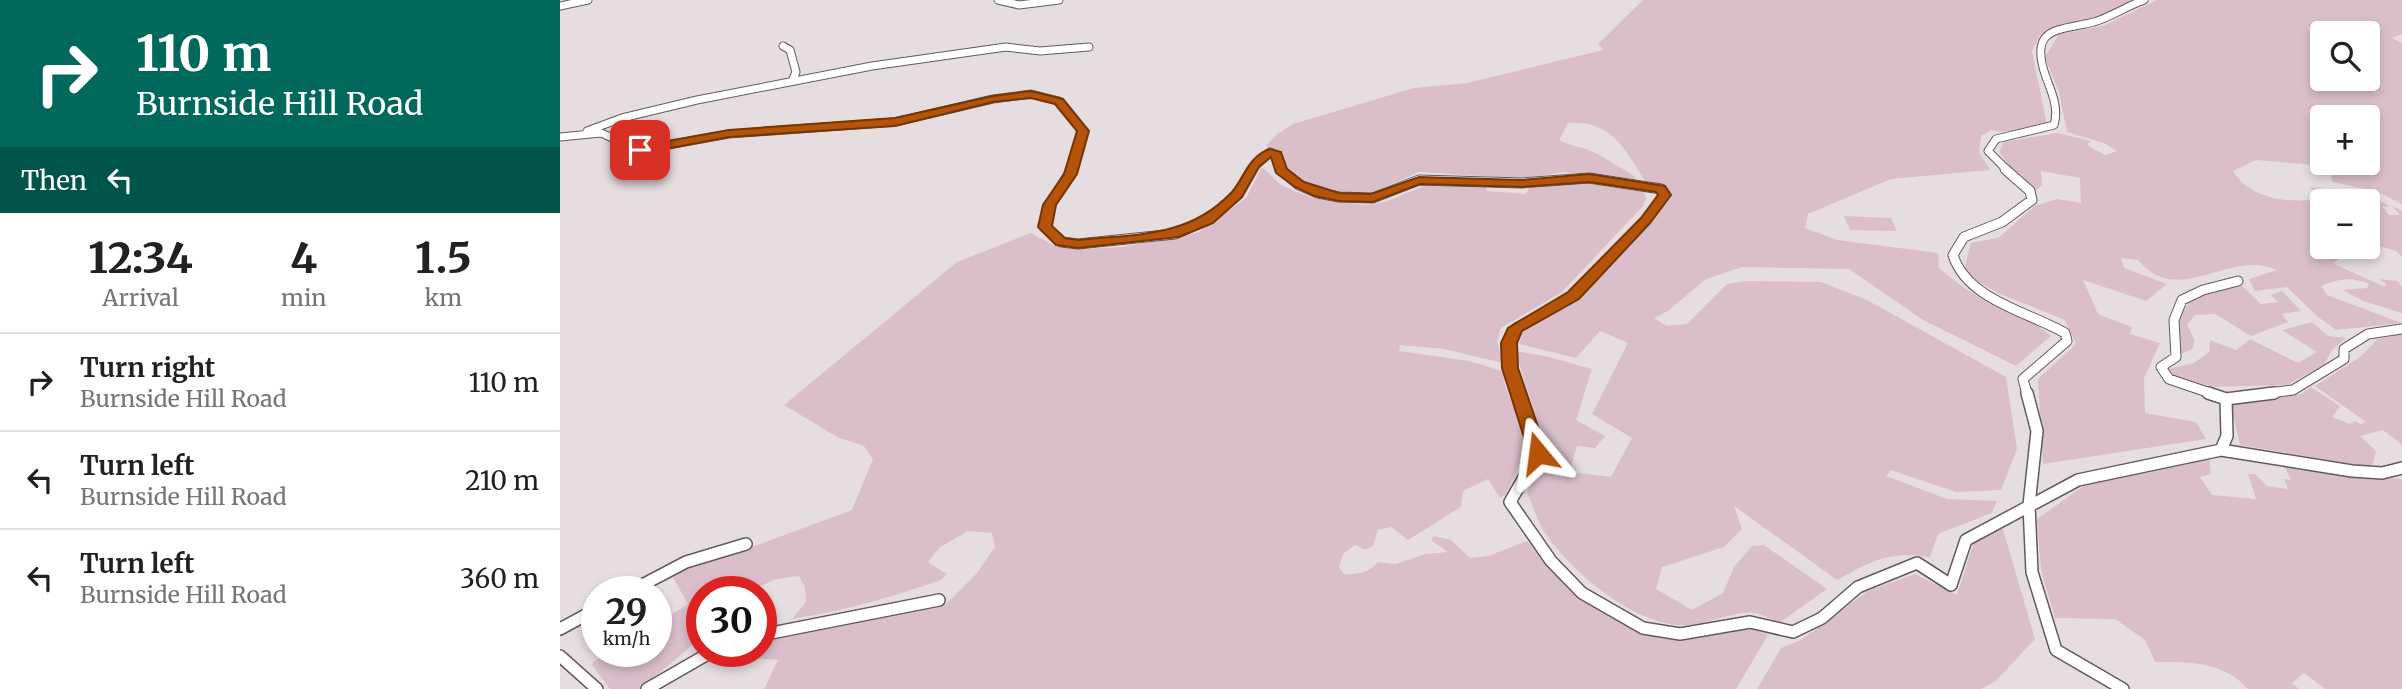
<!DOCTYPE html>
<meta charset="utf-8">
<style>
body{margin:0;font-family:Merriweather,serif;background:#f2f2f2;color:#202124;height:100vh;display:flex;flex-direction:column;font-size:26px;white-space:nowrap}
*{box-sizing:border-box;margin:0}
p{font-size:23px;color:#757577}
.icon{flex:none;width:38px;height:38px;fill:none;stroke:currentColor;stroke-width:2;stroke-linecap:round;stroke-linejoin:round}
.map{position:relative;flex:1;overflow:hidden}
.side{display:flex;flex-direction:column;background:#fff;width:560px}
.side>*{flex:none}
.top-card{background:#00695c;color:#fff;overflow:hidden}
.tools{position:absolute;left:1750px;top:21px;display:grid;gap:14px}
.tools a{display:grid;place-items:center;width:70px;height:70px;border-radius:7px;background:#fff;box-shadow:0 4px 10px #0003;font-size:35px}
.speed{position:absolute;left:21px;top:576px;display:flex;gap:14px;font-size:35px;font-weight:700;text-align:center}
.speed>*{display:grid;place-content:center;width:91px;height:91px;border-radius:50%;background:#fff;box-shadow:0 4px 10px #0003;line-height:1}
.speed small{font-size:18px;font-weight:400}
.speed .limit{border:10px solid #d22;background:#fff;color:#111}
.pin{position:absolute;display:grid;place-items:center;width:60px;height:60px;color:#fff;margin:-30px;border-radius:14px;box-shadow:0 4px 10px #0006}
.me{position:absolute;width:77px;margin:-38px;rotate:344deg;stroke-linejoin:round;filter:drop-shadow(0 0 5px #0008)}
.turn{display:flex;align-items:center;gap:24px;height:147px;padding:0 21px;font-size:32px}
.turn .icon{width:91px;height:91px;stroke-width:2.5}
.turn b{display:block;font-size:49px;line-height:60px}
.then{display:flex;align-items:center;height:66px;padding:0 21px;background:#0003;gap:14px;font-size:26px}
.eta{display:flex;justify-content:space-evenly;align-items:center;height:119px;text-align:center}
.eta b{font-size:42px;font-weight:800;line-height:49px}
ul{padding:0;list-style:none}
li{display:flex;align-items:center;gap:21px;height:98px;padding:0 21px;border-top:2px solid #e0e0e0}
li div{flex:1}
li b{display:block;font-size:26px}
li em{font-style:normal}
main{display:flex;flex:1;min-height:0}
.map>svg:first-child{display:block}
.green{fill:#dabfcb;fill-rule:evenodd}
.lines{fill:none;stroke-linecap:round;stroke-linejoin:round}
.minor-far2-casing{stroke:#625a5d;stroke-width:9}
.minor-far1-casing{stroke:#625a5d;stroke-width:11}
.minor-casing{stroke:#625a5d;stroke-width:14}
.minor-far2{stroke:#fff;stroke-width:7}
.minor-far1{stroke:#fff;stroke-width:9}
.minor{stroke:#fff;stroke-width:11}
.route{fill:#b45309;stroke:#753606;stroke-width:2}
</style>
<main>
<section class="side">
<div class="top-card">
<div class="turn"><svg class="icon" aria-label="right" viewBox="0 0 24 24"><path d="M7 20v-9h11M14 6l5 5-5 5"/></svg><div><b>110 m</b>Burnside Hill Road</div></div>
<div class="then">Then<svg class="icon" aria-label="left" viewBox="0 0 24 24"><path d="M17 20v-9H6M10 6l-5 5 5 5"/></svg></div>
</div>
<div class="eta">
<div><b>12:34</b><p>Arrival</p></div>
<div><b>4</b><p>min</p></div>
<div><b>1.5</b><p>km</p></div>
</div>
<ul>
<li><svg class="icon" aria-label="right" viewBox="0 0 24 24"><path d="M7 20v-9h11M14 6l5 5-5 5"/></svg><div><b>Turn right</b><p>Burnside Hill Road</p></div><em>110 m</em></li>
<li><svg class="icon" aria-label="left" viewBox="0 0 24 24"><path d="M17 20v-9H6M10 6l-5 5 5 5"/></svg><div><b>Turn left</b><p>Burnside Hill Road</p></div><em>210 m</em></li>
<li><svg class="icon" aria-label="left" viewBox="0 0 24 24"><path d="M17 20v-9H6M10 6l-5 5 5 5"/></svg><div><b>Turn left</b><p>Burnside Hill Road</p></div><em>360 m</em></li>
</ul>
</section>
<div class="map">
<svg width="1842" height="689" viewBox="0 0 1842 689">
<rect width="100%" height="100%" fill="#e6dde1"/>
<path class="green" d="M1083 0H1577L1533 20 1496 27 1480 35 1472 51 1487 125 1442 132 1431 130 1421 136 1419 152 1430 170 1331 179 1248 214 1245 228 1277 240 1378 253 1379 268C1392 278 1404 289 1419 297 1445 312 1467 316 1491 336L1456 366 1363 320 1289 269 1182 267 1146 279 1108 311 1094 318 1107 326 1127 324 1167 284 1186 281 1261 282 1307 300 1446 377 1457 449 1441 490 1396 492 1331 470 1326 476 1387 499 1437 501 1432 513 1378 534 1370 557C1330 551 1312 560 1277 580L1174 506 1182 529 1164 547 1102 567 1096 589 1132 610 1163 593 1174 567 1192 546 1204 545 1267 589 1219 623C1212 620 1202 614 1194 613 1172 611 1147 625 1125 625 1075 627 1006 568 982 528 976 517 973 504 967 493L987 451 955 351 985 356 1032 369 1016 420 1045 436 1035 448 1017 446 1009 472 1051 477 1072 438 1032 414 1068 343 1040 331 1016 358 959 344 964 330 1018 300 1108 197 1104 189 1088 185C1065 151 1054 120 1008 123L999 140C1010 146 1020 146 1031 151 1035 152 1072 174 1075 177L1074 181 1003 172 966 179 859 172 810 194H778L750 187 741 181 723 164 721 156 706 146 716 135 733 124 854 88 907 83 1043 50 1038 44Z
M1597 0H1842V34L1832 38 1842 43V204L1818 192 1773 182 1767 166 1696 160 1673 171C1690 198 1722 202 1751 200L1754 193 1750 187 1810 195 1830 207 1822 206 1829 215H1840L1831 205 1842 211V256L1836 251 1808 243V201H1762V247H1792L1774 264 1825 287 1826 284 1819 279 1838 281 1842 287V313L1803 301 1783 290 1807 288 1809 284C1790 276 1780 279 1761 286L1767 295 1842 323 1776 330 1758 317 1727 287 1695 291 1689 279 1717 270C1670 248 1618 309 1578 260L1561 258 1564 268 1607 284 1586 301 1523 280 1538 314 1572 327 1570 334 1600 343 1584 378 1585 413 1636 422 1646 439 1483 464 1478 379 1516 344 1505 320 1438 293 1403 273 1411 243 1438 238 1475 206 1497 199 1521 203 1520 178 1481 171 1482 185 1469 197 1439 151 1444 142 1497 133 1531 141 1527 145 1545 155 1557 151 1544 143 1507 132 1499 92 1485 57 1499 34 1543 26ZM1762 33H1808V79H1762ZM1762 117H1808V163H1762Z
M702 167 720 184 734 191 751 197 804 205 825 202 869 184 926 185 927 191 966 194 969 188C1012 180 1039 183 1083 189L1086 199 1083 206 1002 292 941 328 937 341 943 363 884 349 840 345 839 351 909 361 942 371 947 392 966 435 960 462 946 494 940 498 928 479 903 491 901 507 848 540 831 527 818 530 813 546 805 550 795 545 783 554 779 567 784 574C797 575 810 572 818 562L836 564 865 554 888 552 871 540 874 536 891 540 910 558 928 556 967 541 988 567 1019 596 1081 631 1186 626 1208 635 1176 689H204L218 660 181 657 183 651H201V639L385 605 417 573 435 547 432 533 408 531 380 547 368 562 387 574 381 580C332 597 283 611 232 619L246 602 245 587 239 576 216 579 189 591 142 592V637L80 689H50L31 664 51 651H96V624L128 604 111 574 189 548 292 510 313 459 304 446 277 437 224 405 397 262 471 233 497 247 524 249 563 247 637 233 686 198Z
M1284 216 1331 218 1337 231 1290 230Z
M1681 285 1701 304 1718 302 1711 295 1722 291 1741 311 1722 314 1728 322 1691 336 1655 314 1635 315 1627 325 1635 341 1632 349 1620 354 1619 317 1633 297Z
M1752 322 1768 336 1786 338 1771 351 1765 364 1727 385 1646 387 1614 376 1608 369 1634 363 1649 352 1650 340 1676 350 1690 339 1738 363 1757 352 1722 330Z
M1842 334V445L1823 430 1800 436 1816 451 1812 467 1680 445 1670 403 1741 394 1751 387 1780 406 1772 417 1790 424 1795 421 1801 424 1806 422 1755 386 1800 357 1818 339Z
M1644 454 1649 457 1651 474 1640 477 1652 495 1696 499 1688 474H1695L1707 486 1728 489 1724 479 1731 480 1723 463 1800 476 1842 479V689H1765L1744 673 1732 683 1739 689H1688C1662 661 1630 662 1595 662L1585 640 1555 619 1495 618 1481 570 1477 519 1525 485Z
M1442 526 1475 639 1436 681 1421 689H1197L1221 648 1241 640 1308 591 1355 574 1397 595 1414 542Z"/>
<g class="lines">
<defs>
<path id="minor-far2" d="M438 0 459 5 499 0
M0 6 28 0
M223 46 230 50 236 72 232 81
M27 131 62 118 137 100 312 66 446 47 480 51 529 47
M0 137 41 133 80 150 169 134 335 122 433 99 471 94 499 101 523 131 512 170
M80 150 73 154V158L90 170
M691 170 710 152 717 155 721 170
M1447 170 1428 151 1436 139 1494 125C1499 108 1492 93 1486 77 1468 26 1498 31 1534 22 1551 17 1567 6 1584 0"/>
<path id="minor-far1" d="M88 169 95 174
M512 169 490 205 484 227 501 242 518 244 615 234 648 220 677 194 692 169
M720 169 739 185 758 193 779 197 813 198 859 180 962 183 1029 178 1101 189 1104 195 1085 221 1014 296 956 328 949 343 950 368 959 394
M1445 169 1470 191 1472 200 1442 222 1404 237 1393 255C1407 300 1469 312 1505 333L1507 341 1463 379 1467 394
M1653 394 1609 379 1601 367 1616 357 1614 320 1622 300 1643 290 1678 281
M1701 394 1733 390 1784 359V349L1808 334 1842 329"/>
<path id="minor" d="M958 393 978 453 950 502 991 561 1022 593 1083 628 1120 634 1190 622 1233 632 1262 618 1298 587 1357 563 1391 585 1406 540 1518 480 1661 450 1792 471 1822 473 1842 468
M1467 393 1477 431 1469 505 1472 572 1496 650 1563 689
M1648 393 1666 399
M1661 450 1667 436 1666 399 1714 393
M69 592 126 562 186 544
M0 629 37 609
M201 635 379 600
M0 656 37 689
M87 689 153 651"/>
</defs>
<use href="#minor-far2" class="minor-far2-casing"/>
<use href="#minor-far1" class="minor-far1-casing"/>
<use href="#minor" class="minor-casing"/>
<use href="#minor-far2" class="minor-far2"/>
<use href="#minor-far1" class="minor-far1"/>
<use href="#minor" class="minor"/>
</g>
<path class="route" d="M471 91 503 99 529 131 517 174 496 205 492 226 505 238 518 240C575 234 628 238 671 193 685 178 688 156 710 149L721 152 727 169 744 182 779 193 811 194 859 177 962 180 1029 174 1105 186 1111 195 1090 223 1019 299 962 331 957 343 958 368 987 453 985 458H972L969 453 942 368 941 343 948 328 1008 292 1081 218 1098 195 1096 192 1029 182 962 187 860 184 813 202 779 201 754 196 735 187 716 173 711 157 699 167 682 197 653 223 619 237 518 248 496 245 478 227 483 205 504 174 517 131 495 104 471 98 433 102 335 126 169 137 80 154 73 150 80 146 169 130 335 118 433 96Z"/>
</svg>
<div class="tools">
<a><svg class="icon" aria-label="search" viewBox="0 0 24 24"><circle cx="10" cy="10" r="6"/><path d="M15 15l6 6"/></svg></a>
<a>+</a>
<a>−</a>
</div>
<div class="speed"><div>29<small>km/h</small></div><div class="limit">30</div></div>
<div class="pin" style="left:80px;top:150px;background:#d93025"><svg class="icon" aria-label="arrive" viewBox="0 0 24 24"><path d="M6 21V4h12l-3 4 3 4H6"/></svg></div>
<svg class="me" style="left:978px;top:453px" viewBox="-20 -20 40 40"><path d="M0-17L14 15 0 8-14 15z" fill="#b45309" stroke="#fff" stroke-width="4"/></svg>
</div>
</main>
